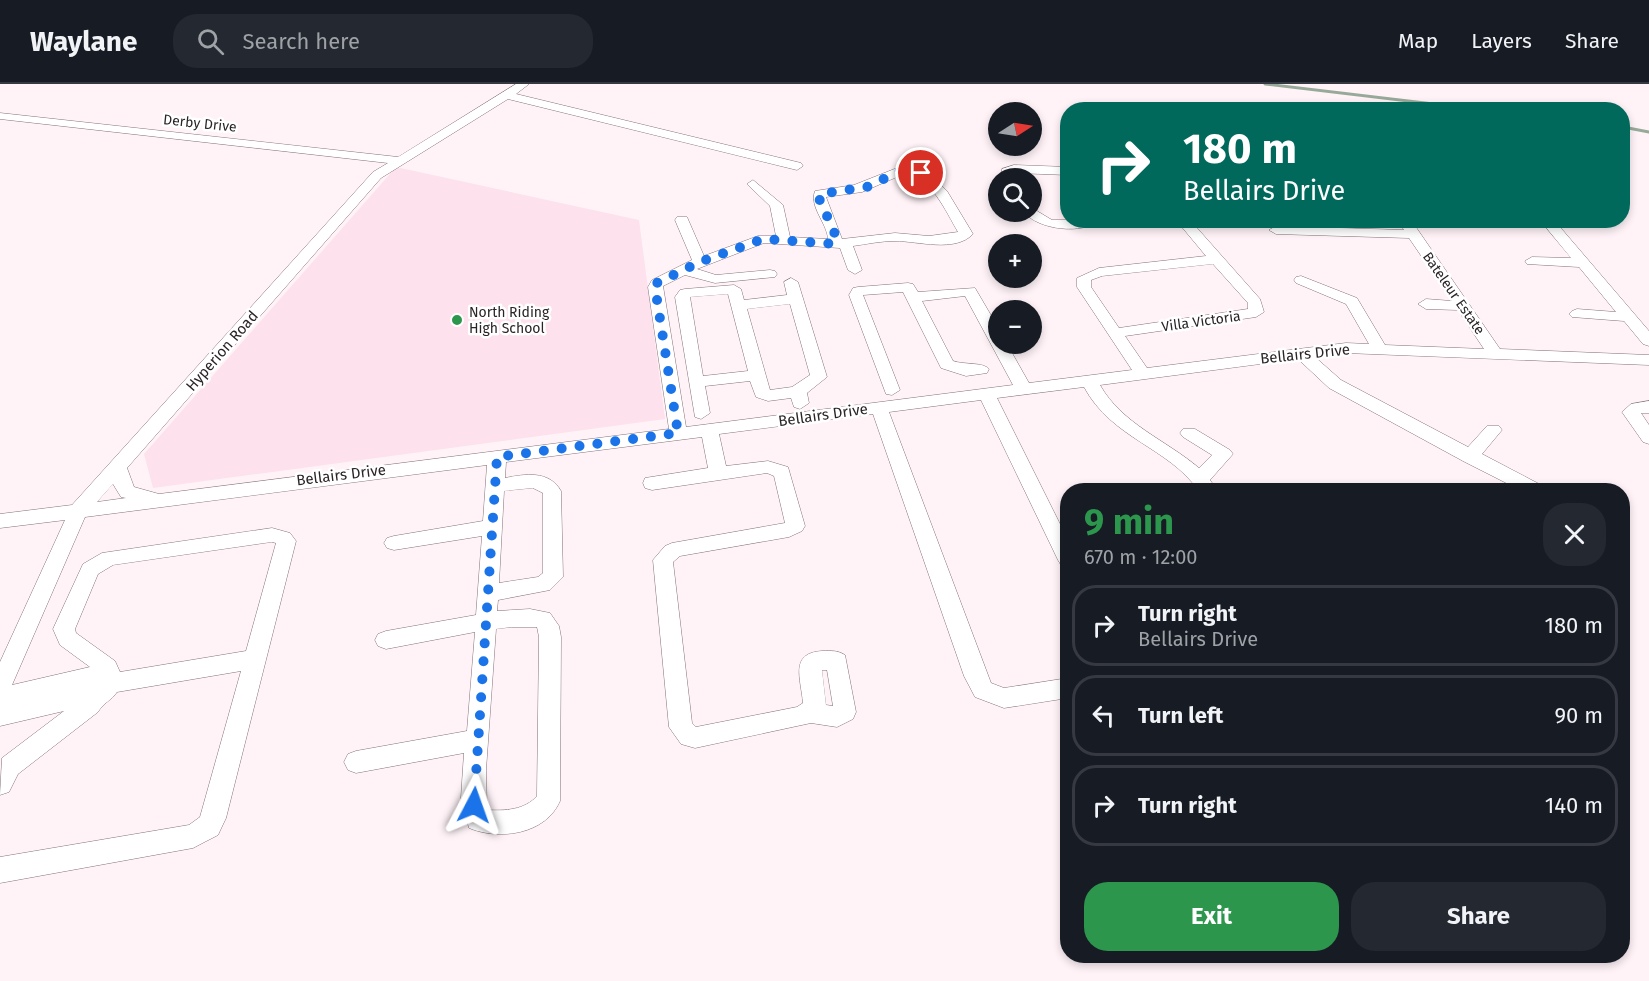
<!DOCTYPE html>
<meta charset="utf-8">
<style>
body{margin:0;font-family:"Fira Sans",sans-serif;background:#242831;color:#f1f3f6;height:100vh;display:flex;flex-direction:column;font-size:22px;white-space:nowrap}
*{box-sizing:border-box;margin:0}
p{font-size:20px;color:#9ea1a6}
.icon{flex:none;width:33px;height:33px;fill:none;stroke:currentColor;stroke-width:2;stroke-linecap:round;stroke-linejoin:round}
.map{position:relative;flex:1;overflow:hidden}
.side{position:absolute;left:1060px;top:399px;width:570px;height:480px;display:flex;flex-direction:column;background:#171b24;border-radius:24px;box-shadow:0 3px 9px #0003}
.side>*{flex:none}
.banner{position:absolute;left:1060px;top:18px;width:570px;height:126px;border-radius:24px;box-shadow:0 3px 9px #0003;background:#00695c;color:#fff;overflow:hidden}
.needle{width:39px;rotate:78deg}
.fabs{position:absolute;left:988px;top:18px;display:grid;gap:12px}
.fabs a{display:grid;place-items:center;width:54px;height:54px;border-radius:50%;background:#171b24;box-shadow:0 3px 9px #0003;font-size:30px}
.pin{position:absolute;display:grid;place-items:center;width:51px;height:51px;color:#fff;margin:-26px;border:3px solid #fff;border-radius:50%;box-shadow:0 2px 6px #0007}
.me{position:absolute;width:66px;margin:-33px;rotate:4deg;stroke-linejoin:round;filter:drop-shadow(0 0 4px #0008)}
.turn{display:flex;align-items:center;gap:21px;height:126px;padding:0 24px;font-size:27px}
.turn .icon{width:78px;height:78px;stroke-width:2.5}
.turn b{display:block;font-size:42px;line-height:51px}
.round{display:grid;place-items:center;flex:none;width:63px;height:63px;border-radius:24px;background:#242831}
.overview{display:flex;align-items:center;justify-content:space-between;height:102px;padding:0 24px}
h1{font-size:36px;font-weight:700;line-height:45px;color:#2c964d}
.button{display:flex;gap:12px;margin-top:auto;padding:12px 24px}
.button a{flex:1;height:69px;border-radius:24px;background:#2c964d;color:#fff;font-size:24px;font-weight:700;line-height:69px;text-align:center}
.button a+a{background:#242831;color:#f1f3f6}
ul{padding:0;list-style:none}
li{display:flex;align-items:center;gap:18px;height:81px;margin:0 12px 9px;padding:0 12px;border:3px solid #363941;border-radius:24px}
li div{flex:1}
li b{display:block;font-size:22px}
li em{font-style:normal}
header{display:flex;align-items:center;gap:36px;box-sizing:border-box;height:84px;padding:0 30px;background:#171b24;border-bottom:2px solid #363941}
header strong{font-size:28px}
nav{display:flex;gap:33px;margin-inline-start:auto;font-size:21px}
.search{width:420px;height:54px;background:#242831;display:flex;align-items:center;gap:15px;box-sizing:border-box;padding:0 21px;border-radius:24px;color:#9ea1a6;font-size:22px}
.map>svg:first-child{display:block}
.built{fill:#fde1ec}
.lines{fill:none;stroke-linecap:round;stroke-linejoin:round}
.stream{stroke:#97aa99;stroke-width:3}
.minor-casing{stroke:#837278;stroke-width:1}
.minor{fill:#fff;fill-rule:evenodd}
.route{stroke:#1a73e8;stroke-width:10;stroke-dasharray:0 18}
.poi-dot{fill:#2c964d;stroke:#fff;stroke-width:2}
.labels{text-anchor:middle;stroke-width:5;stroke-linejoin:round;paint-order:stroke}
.far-street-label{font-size:14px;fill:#2b2427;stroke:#fff}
.far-poi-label{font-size:14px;fill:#2b2427;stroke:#fff;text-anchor:start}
.street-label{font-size:15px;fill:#2b2427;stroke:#fff}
</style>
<header>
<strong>Waylane</strong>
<div class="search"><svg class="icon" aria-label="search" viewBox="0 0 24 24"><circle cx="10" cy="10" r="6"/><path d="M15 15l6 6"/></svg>Search here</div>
<nav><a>Map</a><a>Layers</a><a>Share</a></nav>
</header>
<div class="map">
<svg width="1649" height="897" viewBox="0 0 1649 897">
<rect width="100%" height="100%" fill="#fff3f7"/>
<path class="built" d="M396 83 639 136 665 335 153 404 144 370Z"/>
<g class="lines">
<path class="stream" d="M1265 0 1484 26
M1623 43 1649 48"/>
<defs>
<path id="minor" d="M516 0H529L516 10 801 79 803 82 797 86 508 15 381 94 127 384 134 403 159 410 669 345 648 203 652 196 692 176 675 136 677 133H687L704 172 758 152H776L770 122 747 100 753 96 783 121 790 153 828 155C827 139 809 123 815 107L854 101 902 82 925 86 947 107 973 150C955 169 918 157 895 157 881 157 867 160 853 162L862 186 855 190 848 186 840 164 764 159 697 185 716 191 770 186 775 187 777 190 775 193 715 199 685 191 663 202 686 343 1013 301 965 212 922 217 953 277C965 281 983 278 989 285L987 289 966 292 941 284 903 208 863 211 900 306 892 311 886 310 849 211 853 204 858 203 908 199 913 200 918 208 975 204 999 245V260H1007L1029 299 1132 286 1077 203V194L1099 184 1206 172 1176 136H1190L1260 215 1264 228 1256 233 1125 252 1147 284 1346 259 1369 260 1346 220 1296 199 1294 196 1296 193 1301 192 1357 214 1385 261 1484 265 1458 226 1426 225 1418 220 1426 215 1452 217 1409 154 1276 150 1269 146 1276 142 1404 146 1398 136H1411L1500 265 1649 271V281L1346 269 1315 273 1341 296 1468 363 1487 342H1499L1502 346 1482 370 1541 401 1543 406H1520L1463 377 1329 304 1298 275 1100 301C1122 340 1166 356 1199 384L1212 371 1183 353 1180 349 1183 345H1195L1230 366 1233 370 1210 396 1217 406H1198C1168 363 1112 355 1084 303L997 314 1068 456V484L1061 481 1058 476 981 316 889 328 991 599 1004 604 1068 594V614L1004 624 975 613 964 592 873 330 719 350 726 382 768 377 788 383 805 442 802 447 789 453 680 472 673 478 692 639 696 643 797 623 803 619C801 595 789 569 822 567 831 567 837 566 845 571L856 628 853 635 837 643 811 639 695 664 681 660 669 643 653 476 665 462 672 459 785 439 774 392 767 389 652 406 645 404 643 399 645 394 708 384 702 353 506 378 505 394C525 390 549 386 561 407L563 493 550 506 498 516 497 527 530 525 550 529 559 542 561 553 560 717C546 750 500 757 469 744L461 714 464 669 356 689 348 686 344 678 348 670 356 667 467 647 475 548 386 565 378 562 375 556 378 550 386 547 476 531 482 452 394 466 387 464 384 459 387 454 394 452 483 437 487 381 85 433 12 601 90 583 60 561 53 545 83 480 102 469 272 444 290 449 296 457 226 734 218 751 193 764 0 799V773L189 741 200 733 241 587 117 608C112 616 103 619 98 628L18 690 9 708 0 711 2 674 64 627 0 642V578L65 436 0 444V430L72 421 373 88 388 79 0 35V29L398 73ZM904 90C930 90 946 128 958 148L929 152 895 149 842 155 826 113 862 108ZM1213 180 1248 219V225L1119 244 1091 203V196L1102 192ZM113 400 121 413 126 414 97 418ZM533 404 543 409V489L538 493 499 499 504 407ZM272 458 276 459 246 567 120 588 115 577 76 549 75 545 98 490 113 481ZM512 543H537L539 553 537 712C525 726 505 727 487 726L486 686 496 545ZM822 586H827L833 622 826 621Z
M1014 81 1068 83V91L1015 89 1013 90 1014 94H1002V85Z
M1032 124 1052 136H1100C1083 151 1038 146 1024 128H1032Z
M1540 136H1554L1649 247V262L1643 260 1624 237 1572 233 1569 230 1572 227 1577 225 1616 228 1579 183 1527 180 1525 177 1532 173 1571 174Z
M791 194 798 198 827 293 807 309 809 319 800 325 794 323 791 314 768 317 756 313 750 297 705 302 710 329 701 335 695 333 675 213 680 206 685 205 734 201 741 205 744 216 787 211 784 198ZM728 210 748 287 703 292 690 213ZM790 220 810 291 792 303 770 306 747 225Z
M1649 317V329H1641L1649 341V360L1643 358 1622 328 1631 320Z"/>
</defs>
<use href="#minor" class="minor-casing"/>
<use href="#minor" class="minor"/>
</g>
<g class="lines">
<path class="route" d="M474 721 497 373 678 349 655 203 657 199 700 178 763 155 835 160C838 139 816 124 820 110L867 103 902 86 921 89"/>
</g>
<circle class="poi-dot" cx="457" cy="236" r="6"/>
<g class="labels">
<g class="far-street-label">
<text transform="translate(200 39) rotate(6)" y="5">Derby Drive</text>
<text transform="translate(1454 209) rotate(55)" y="5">Bateleur Estate</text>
<text transform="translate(1201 237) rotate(-8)" y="5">Villa Victoria</text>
</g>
<g class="far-poi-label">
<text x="469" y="233">North Riding<tspan x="469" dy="16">High School</tspan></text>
</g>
<g class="street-label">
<text transform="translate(222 267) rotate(-49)" y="5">Hyperion Road</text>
<text transform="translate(1305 270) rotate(-6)" y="5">Bellairs Drive</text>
<text transform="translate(823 331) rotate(-8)" y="5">Bellairs Drive</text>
<text transform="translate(341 391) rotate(-7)" y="5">Bellairs Drive</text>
</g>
</g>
</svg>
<div class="fabs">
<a><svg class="needle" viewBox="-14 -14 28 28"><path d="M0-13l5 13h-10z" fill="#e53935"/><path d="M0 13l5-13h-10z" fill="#9ea1a6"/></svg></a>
<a><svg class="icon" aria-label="search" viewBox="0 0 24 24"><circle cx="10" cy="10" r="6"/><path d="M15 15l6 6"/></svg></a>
<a>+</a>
<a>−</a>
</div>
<div class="pin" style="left:921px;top:89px;background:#d93025"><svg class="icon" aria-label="arrive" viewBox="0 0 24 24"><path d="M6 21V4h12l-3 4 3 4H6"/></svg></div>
<svg class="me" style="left:474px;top:721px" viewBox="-20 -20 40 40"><path d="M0-17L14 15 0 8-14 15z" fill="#1a73e8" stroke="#fff" stroke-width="4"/></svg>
<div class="banner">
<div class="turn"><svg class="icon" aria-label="right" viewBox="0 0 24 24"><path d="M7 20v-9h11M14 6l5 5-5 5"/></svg><div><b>180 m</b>Bellairs Drive</div></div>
</div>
<section class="side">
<div class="overview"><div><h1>9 min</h1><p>670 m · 12:00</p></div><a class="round"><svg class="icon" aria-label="close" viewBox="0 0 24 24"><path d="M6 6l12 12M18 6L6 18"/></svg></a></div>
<ul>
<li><svg class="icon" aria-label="right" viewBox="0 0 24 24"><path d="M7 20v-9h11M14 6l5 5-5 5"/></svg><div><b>Turn right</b><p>Bellairs Drive</p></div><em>180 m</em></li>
<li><svg class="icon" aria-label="left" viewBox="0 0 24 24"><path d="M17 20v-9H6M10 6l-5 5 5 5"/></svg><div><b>Turn left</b></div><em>90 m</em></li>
<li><svg class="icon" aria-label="right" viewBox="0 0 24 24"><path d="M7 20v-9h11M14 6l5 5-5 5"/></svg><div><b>Turn right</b></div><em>140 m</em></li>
</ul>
<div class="button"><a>Exit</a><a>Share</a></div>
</section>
</div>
